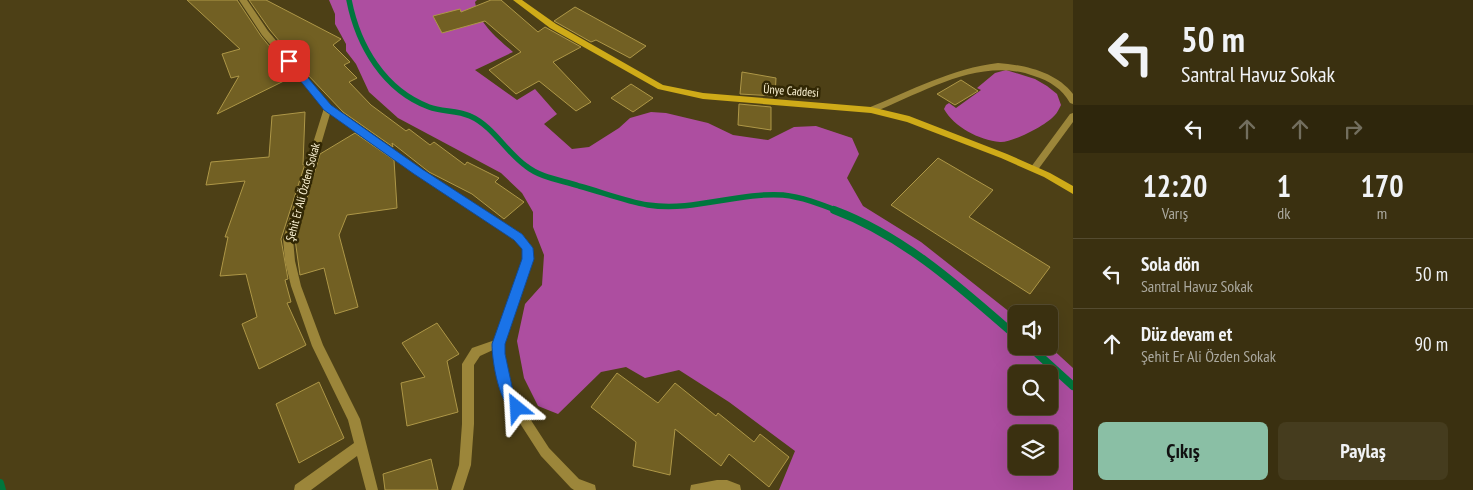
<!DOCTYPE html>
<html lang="tr">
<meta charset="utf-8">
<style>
body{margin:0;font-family:"PT Sans Narrow",sans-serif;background:#453c1e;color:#f1f3f6;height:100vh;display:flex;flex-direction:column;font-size:19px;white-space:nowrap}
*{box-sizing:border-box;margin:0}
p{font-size:16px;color:#aba99f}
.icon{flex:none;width:28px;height:28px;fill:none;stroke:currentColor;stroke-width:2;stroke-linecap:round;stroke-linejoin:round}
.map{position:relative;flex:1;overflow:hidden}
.sheet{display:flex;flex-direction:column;background:#3a3010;width:400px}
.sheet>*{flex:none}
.hud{background:#3a3010;color:#f1f3f6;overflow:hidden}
.fabs{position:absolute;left:1008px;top:305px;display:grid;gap:10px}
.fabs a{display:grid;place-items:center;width:50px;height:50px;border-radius:8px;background:#3a3010;box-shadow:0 5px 20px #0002,0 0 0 1px #544b30;font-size:25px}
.pin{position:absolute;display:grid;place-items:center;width:42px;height:42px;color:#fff;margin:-21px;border-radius:10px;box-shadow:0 2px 8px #0006}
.me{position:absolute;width:55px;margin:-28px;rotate:333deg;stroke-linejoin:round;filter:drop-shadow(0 0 4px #0008)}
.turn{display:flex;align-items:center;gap:18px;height:105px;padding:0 25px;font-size:22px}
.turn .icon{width:65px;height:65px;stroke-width:2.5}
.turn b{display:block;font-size:35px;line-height:42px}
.lanes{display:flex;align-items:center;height:48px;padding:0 25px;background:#0003;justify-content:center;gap:25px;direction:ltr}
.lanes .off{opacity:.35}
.eta{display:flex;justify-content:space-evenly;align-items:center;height:85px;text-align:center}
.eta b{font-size:30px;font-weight:600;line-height:35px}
.primary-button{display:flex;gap:10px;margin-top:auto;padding:10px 25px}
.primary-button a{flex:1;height:58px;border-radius:8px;background:#8abfa5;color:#111;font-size:20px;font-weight:600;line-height:58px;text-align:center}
.primary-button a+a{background:#453c1e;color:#f1f3f6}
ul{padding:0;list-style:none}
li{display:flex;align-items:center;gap:15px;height:70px;padding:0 25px;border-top:1px solid #544b30}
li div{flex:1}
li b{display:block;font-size:19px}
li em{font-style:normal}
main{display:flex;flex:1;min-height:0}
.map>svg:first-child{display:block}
.forest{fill:#ad4ea0;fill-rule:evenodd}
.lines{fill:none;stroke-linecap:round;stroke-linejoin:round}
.stream-far1{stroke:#00763d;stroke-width:5.5}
.stream{stroke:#00763d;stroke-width:8}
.building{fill:#726023;stroke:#ae9747}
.service{fill:#9c863a;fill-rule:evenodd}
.minor{fill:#9c863a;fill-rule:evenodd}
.secondary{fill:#cfab18;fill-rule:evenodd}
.route{fill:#1a73e8;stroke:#114b97}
.labels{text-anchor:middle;stroke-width:5;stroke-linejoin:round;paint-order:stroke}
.street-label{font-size:12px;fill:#fdf4d5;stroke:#312704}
</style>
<main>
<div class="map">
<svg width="1073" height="490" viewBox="0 0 1073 490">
<rect width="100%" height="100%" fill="#4d4016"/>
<path class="forest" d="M329 0H477L475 2C479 24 496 37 513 52L475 70 517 100 535 89 557 114 544 124 572 149 589 147 619 128 630 118 651 112 666 113 708 123 733 135 768 140 794 127 816 126 852 138 859 154 847 178 863 206 921 242 1016 317V346H1049L1073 368V490H779L795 451 729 402 679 370 645 378 626 367 601 372 558 414 538 406 524 378 517 341 525 304 542 285 544 255 533 227V212L522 193 501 173 398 118 369 92 356 64 346 51V44L335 24V14ZM1016 374H1049V406H1016ZM1016 434H1049V466H1016Z
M1006 70 1035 79 1047 86 1057 94 1061 105C1059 109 1057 113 1055 115 1047 125 1012 143 1000 142 979 140 954 127 944 109L946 105 949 103 956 108 981 90 977 88 995 73Z"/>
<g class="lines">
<path class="stream-far1" d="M349 0C358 46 384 90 429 107 442 112 457 110 470 116 493 126 506 152 526 166 541 178 561 180 579 186 602 192 624 201 648 205 694 212 738 192 783 195 802 197 820 204 838 211"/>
<path class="stream" d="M834 210C904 236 961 288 1016 336
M1029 346 1073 386
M0 483 2 490"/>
</g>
<path class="building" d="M187 0H237L261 36 294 76 217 114 239 76 231 78 222 54 240 49Z
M249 0H266L341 39 333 45 350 62 344 65 357 78 349 82 371 105 406 131 409 129 430 145 434 142 465 165 467 162 499 178 495 182 524 202 504 219 472 194 429 172 392 143 393 147 343 112 306 73 270 30Z
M491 0H501L538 32 545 27 581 47 553 62 591 102 576 111 539 81 516 94 489 70 521 52 485 21 442 33 433 16 460 9 461 12Z
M575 7 646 46 630 58 596 40 591 42 554 21Z
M742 72 776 78 775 96 740 94Z
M961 80 978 91 955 105 937 94Z
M631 84 653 98 633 112 611 98Z
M739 104 771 107V130L738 125Z
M305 112 303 165 305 164 281 239 288 279 285 280 291 302 287 303 306 345 259 369 242 324 257 317 246 274 220 276 228 237H225L245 181 206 185 211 162 269 157 272 116Z
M355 133 394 160 397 208 347 215 339 235 358 307 335 314 324 268 300 275 295 239 320 154Z
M938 158 993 190 969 217 1050 267 1030 294 891 205Z
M437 323 459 354 447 361 458 412 407 426 401 383 425 377 402 343Z
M617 373 658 403 675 383 716 416 718 413 754 442 760 434 789 457 769 487 729 454 721 466 675 429 670 475 633 466 636 442 591 407Z
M319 382 344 438 299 463 276 404Z
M431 459 438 490H385L383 474Z"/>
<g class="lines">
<path class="service" d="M998 63C1025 65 1056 72 1073 94V104L1070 103C1062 89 1050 81 1034 76 980 56 924 92 874 112L871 113 867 110 868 108C910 91 953 68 998 63Z
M1073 113V122L1037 171H1031L1029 169 1031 167 1070 114Z"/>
<path class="minor" d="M239 0H247L268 31 331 106 421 169 522 234 533 248V259L505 343V354L512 391 549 448 579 479 595 485 596 490H574L571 488 541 456 503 397 493 350 480 356 474 365V424L471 465 463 490H451L459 465 462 424V364L472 348 495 340 523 259V249L514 240 415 173 330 114 293 239 295 261 301 286 323 345 360 419 378 490H366L357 456 311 490H294L295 485 354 443 348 420 312 346 291 286 285 261 283 239 324 108 262 35Z
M717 480H727L740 485 741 490H690L691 485Z"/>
<path class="secondary" d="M513 0H522L556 24 663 85 703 93 871 107 909 116 1007 154 1050 173 1073 186V194L1044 177 1001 158 907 122 871 113 703 99 658 89 550 28Z"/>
</g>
<path class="route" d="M289 58 292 59 331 105 422 169 522 234 533 248 534 259 505 344V354L513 391 523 408 522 413 517 415C499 407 492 361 492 344L522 259V249L514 240 414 174 324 110 286 63 285 61Z"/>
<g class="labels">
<g class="street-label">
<text transform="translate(791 91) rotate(4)" y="4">Ünye Caddesi</text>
<text transform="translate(303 192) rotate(-75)" y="4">Şehit Er Ali Özden Sokak</text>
</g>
</g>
</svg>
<div class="fabs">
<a><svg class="icon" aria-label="sound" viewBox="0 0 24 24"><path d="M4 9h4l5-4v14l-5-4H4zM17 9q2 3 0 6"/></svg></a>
<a><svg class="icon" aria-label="search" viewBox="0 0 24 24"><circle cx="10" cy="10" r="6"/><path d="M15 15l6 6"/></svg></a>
<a><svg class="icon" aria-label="layers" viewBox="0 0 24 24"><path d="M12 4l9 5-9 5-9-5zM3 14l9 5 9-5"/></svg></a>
</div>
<div class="pin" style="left:289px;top:61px;background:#d93025"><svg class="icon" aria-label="arrive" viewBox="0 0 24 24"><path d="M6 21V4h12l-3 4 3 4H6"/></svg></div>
<svg class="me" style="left:517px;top:408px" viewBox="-20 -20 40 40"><path d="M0-17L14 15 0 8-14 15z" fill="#1a73e8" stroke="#fff" stroke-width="4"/></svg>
</div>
<section class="sheet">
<div class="hud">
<div class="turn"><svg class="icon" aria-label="left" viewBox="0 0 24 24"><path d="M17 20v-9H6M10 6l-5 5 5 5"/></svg><div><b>50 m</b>Santral Havuz Sokak</div></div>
<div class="lanes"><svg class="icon" aria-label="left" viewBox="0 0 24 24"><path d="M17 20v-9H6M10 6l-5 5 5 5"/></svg><svg class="icon off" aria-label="ahead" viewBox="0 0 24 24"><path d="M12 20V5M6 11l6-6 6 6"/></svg><svg class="icon off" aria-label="ahead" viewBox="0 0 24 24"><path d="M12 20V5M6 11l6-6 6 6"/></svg><svg class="icon off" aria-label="right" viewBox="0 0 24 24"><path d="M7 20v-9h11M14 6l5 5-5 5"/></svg></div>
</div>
<div class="eta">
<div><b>12:20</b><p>Varış</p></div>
<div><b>1</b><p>dk</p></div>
<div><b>170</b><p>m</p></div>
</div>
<ul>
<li><svg class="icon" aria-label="left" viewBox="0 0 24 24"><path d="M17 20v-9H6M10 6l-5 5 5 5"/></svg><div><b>Sola dön</b><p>Santral Havuz Sokak</p></div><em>50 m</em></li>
<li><svg class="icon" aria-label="ahead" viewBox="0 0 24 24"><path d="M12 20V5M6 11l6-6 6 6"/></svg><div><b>Düz devam et</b><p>Şehit Er Ali Özden Sokak</p></div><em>90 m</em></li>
</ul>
<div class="primary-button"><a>Çıkış</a><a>Paylaş</a></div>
</section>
</main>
